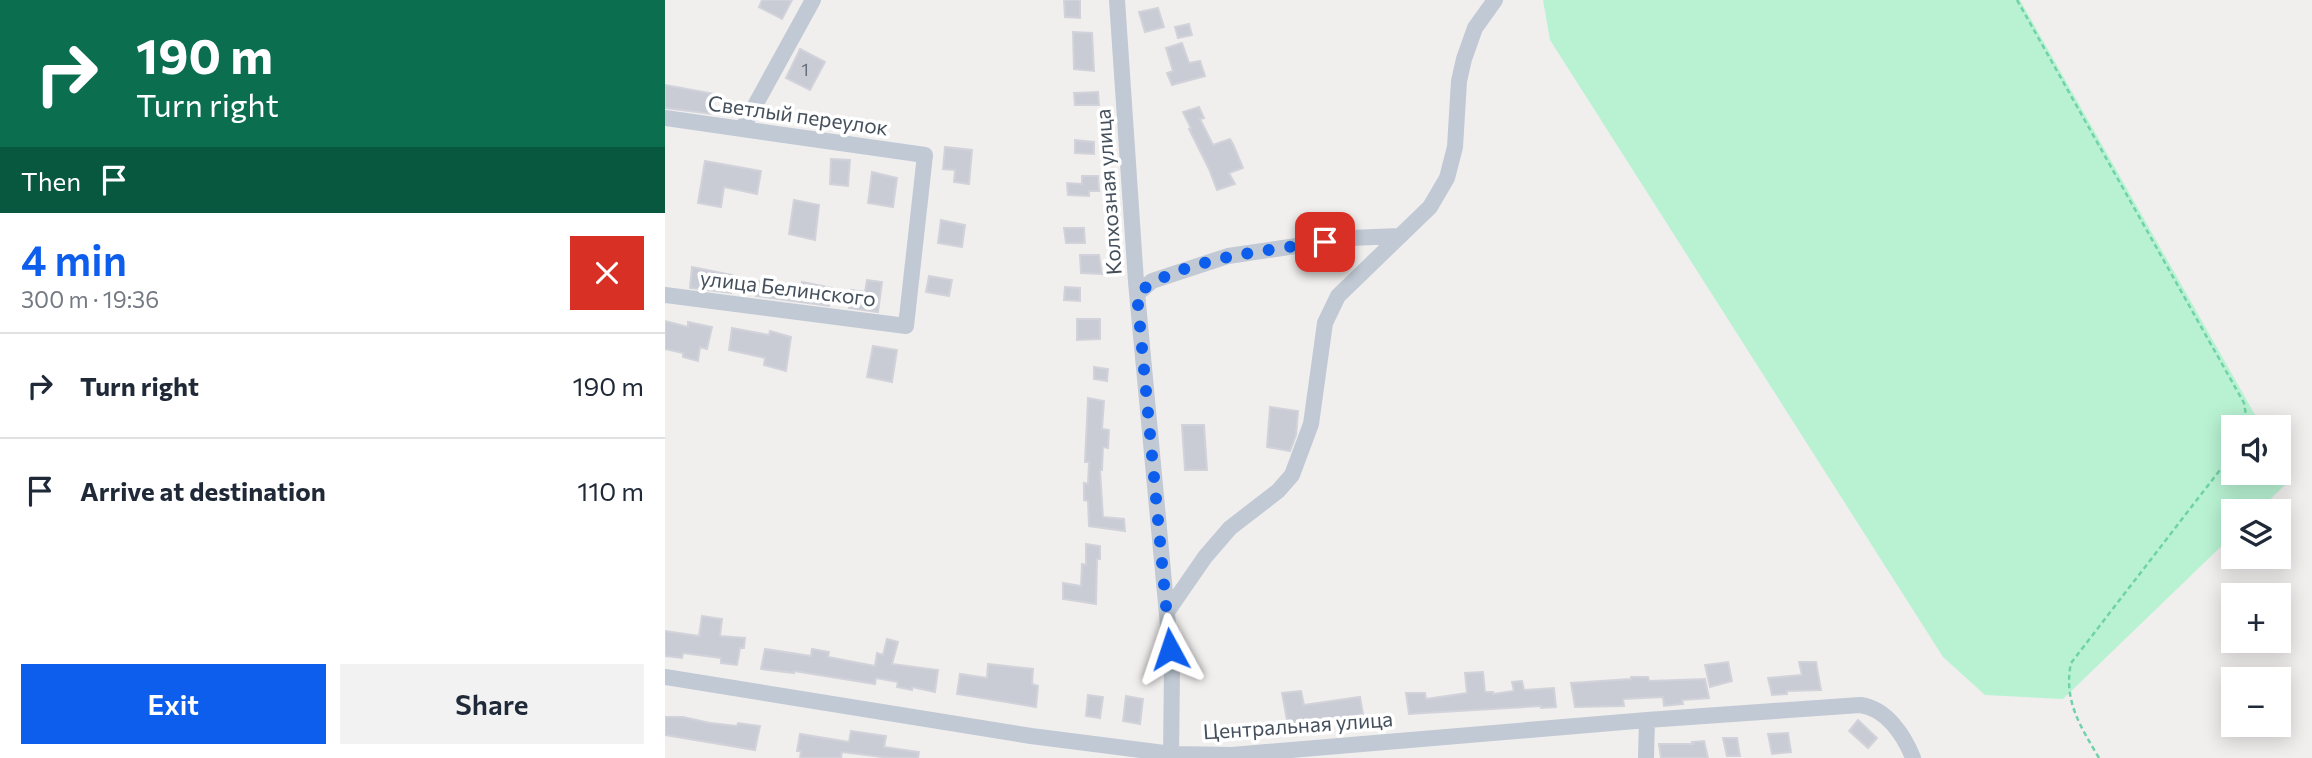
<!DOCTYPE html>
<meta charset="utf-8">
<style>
body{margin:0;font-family:Commissioner,sans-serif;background:#f2f2f3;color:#1f2937;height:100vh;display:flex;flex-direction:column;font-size:26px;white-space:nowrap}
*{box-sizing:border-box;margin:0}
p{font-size:23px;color:#747a83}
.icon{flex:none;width:38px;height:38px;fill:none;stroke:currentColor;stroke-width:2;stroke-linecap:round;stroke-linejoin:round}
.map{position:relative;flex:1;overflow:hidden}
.sheet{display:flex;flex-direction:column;background:#fff;width:665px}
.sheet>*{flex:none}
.hud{background:#0b6e4f;color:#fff;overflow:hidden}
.fabs{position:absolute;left:1556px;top:415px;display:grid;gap:14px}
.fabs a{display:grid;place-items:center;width:70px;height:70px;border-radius:0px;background:#fff;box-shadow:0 4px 18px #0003;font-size:35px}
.pin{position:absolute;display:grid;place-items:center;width:60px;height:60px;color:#fff;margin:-30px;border-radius:14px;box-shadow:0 4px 10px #0006}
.me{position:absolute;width:77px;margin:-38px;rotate:355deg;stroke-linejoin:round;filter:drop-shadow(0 0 5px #0008)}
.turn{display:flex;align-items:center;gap:24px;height:147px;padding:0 21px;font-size:32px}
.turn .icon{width:91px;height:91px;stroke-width:2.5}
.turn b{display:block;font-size:49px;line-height:60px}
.then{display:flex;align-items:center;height:66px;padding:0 21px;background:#0003;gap:14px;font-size:26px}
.round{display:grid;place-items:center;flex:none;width:74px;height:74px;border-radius:0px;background:#f2f2f3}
.headline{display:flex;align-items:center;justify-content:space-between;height:119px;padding:0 21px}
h1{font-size:42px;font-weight:600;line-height:52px;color:#0d5eec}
.primary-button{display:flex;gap:14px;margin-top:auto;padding:14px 21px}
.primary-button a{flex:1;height:80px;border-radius:0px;background:#0d5eec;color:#fff;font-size:28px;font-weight:600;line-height:80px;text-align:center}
.primary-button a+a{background:#f2f2f3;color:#1f2937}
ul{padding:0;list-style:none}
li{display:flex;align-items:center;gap:21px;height:105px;padding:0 21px;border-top:2px solid #e0e1e3}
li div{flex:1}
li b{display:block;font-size:26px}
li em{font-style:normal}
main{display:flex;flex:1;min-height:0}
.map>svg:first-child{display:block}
.green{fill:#b9f2d3}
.building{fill:#c9ccd4;stroke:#d2d3da;stroke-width:2}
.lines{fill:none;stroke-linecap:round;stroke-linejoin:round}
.path{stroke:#6fd2a8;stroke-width:2.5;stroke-dasharray:5 3.5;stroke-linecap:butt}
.minor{stroke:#c0c9d4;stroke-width:16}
.route{stroke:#0d5eec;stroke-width:12;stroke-dasharray:0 21.6}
.labels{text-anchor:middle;stroke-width:7;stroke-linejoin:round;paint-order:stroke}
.number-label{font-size:18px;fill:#666f7b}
.street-label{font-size:21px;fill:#45505d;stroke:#fff}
</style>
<main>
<section class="sheet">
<div class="hud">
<div class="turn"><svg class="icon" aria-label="right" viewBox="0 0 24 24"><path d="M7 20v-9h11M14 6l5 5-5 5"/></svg><div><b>190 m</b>Turn right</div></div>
<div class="then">Then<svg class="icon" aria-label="arrive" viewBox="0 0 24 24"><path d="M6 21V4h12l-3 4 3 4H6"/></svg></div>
</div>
<div class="headline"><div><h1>4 min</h1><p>300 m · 19:36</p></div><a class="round" style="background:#d93025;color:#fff"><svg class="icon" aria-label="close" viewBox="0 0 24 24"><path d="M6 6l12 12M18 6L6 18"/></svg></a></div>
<ul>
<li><svg class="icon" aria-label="right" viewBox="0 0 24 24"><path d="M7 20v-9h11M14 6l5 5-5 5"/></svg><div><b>Turn right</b></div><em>190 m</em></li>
<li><svg class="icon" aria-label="arrive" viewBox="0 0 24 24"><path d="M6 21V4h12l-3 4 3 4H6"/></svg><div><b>Arrive at destination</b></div><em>110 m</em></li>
</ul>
<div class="primary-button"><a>Exit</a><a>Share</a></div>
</section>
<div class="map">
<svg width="1647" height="758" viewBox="0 0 1647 758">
<rect width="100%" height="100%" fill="#f1eeee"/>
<path class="green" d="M878 0H1355L1597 427H1568V472H1614V457L1626 479 1593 511H1568V535L1398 699 1320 695 1278 657 885 40Z"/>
<path class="building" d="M97 0H127L117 19 94 7Z
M399 0H415V18L400 17Z
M493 8 499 27 480 32 474 12Z
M524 24 527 35 513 38 510 27Z
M408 32 427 33 429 71 409 69Z
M517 43 524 63 535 61 540 76 507 85 502 73 508 71 501 48Z
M135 49 160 62 145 90 121 78Z
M0 85 50 94 47 114 0 108Z
M433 92 434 105H410L409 93Z
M534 107 539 118 535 119 548 145 565 139 568 144 578 168 564 173 570 184 552 190 544 169 524 129 526 128 518 112Z
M410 140 429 142V154L410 153Z
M280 147 307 150 304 184 289 182 290 170 278 169Z
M166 159 185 160 183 186 165 184Z
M40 161 96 171 92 194 59 187 56 207 33 203Z
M207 172 232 178 228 207 203 203Z
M417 176H433L434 191H424V196L403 195 402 183 417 184Z
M129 200 154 205 150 240 124 234Z
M276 220 300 225 297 247 273 243Z
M399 228H419L420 243H401Z
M415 255H434L437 274 416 273Z
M27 267 67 275 66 293 25 288Z
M264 276 287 280 284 296 261 292Z
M202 280 217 282 213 312 184 308 186 290 200 292Z
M93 281 136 289 137 282 167 288 164 306 91 296Z
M400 287 415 288V301L399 300Z
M412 319H435V339L412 340Z
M0 321 23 327V322L47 327 42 349 35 347 33 361 18 357V353L0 349Z
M67 328 104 335 105 331 126 337 121 371 99 365 100 358 64 350Z
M208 346 232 350 227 382 202 377Z
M429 367 443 369 442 381 429 379Z
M423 398 439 401 437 429 444 430 443 448 438 447 437 470H435L438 517 459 519 460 531 424 526 423 501 419 500V483L423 484 424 462H420Z
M605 407 633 411 631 435 625 451 602 447Z
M517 425H539L542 470H520Z
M421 544 435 546V559H432L431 604 398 599V583L416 586 417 564 421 565Z
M37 616 57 619 55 636 80 638 79 648H75L72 665 56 663V658L18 653 17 658 0 656V631L34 636Z
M222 639 233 642 227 664 273 670 270 692 247 687V690L232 687 233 682 211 678 210 684 129 671V673L96 669 100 649 146 656 147 649 164 652 163 657 210 666 212 653 218 655Z
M1063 662 1067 681 1045 687 1040 665Z
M1134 662H1151L1156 690 1122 691V694L1107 695 1103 678 1137 675Z
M323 664 368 669 367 684 373 686 371 707 292 694 295 674 322 678Z
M818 672 820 692H828V694L849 691 847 682 857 681 859 690 889 688 891 707 876 708V706L744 714 741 693H760L761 699 802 693 800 673Z
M966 677H983L984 681 1040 679 1044 698 1017 700 1018 704 999 706 998 697 958 699 959 706 910 707 906 683 966 679Z
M636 691 639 705 695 697 699 720 654 721 656 728H646L645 723 623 726 617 693Z
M423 695 438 697 435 718 421 716Z
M461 696 478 699 475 724 458 721Z
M0 717H18L45 723 72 726 73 723 95 726 90 750 0 735Z
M1193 720 1212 738 1203 748 1184 731Z
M186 731 221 736 219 747 254 752 253 758H225L177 752 176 758H135L136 751H132L135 734 184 742Z
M1123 733 1126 752 1107 754 1103 734Z
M1058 738H1072L1075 756H1062Z
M1039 741 1043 758H996L994 744H1028L1027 742Z"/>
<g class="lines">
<path class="path" d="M1352 0 1579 403 1583 427
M1434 758C1416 727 1398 701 1406 663L1568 453"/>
<path class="minor" d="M452 0 471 282 507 668 506 758
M0 118 260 155 241 326 0 295
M77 129 148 0
M472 294 487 281 563 256 685 238 734 236
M502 612 540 557 565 528 613 491 627 475 646 424 660 323 673 296 765 207 782 178 790 147 794 81 799 59 810 28 830 0
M0 677 366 736 507 754 567 755 982 720 1195 705C1221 708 1239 735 1248 758
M981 758 982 720"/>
</g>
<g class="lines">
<path class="route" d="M505 649 472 294C515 258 605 250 660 242"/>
</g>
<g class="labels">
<g class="number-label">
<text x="140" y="76">1</text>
</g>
<g class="street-label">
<text transform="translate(133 116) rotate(8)" y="7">Светлый переулок</text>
<text transform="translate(444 192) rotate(-94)" y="7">Колхозная улица</text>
<text transform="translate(123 289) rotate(7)" y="7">улица Белинского</text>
<text transform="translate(633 726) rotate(-4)" y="7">Центральная улица</text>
</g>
</g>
</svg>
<div class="fabs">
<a><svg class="icon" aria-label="sound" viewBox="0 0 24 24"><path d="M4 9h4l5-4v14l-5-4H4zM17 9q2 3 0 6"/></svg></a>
<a><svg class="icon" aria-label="layers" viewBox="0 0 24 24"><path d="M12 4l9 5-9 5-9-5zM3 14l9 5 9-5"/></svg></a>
<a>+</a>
<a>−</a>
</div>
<div class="pin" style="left:660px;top:242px;background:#d93025"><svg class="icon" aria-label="arrive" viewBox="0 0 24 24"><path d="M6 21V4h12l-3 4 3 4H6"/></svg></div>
<svg class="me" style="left:505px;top:649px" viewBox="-20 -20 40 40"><path d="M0-17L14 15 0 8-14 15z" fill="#0d5eec" stroke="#fff" stroke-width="4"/></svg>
</div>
</main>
